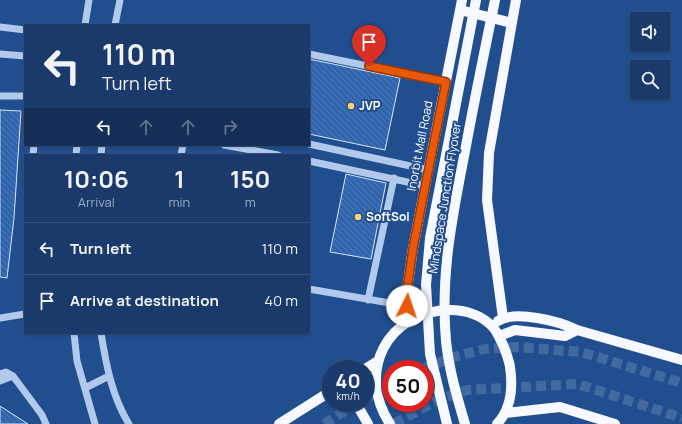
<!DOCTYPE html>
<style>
body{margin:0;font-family:Manrope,sans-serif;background:#264573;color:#f1f3f6;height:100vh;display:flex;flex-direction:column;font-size:15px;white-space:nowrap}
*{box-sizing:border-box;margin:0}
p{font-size:13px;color:#9fadc1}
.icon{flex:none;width:22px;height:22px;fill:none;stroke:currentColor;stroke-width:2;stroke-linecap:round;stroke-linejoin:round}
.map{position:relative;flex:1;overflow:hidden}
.details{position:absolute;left:24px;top:154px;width:286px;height:180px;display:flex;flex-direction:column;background:#193a6b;border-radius:0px;box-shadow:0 1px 3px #0004,0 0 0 1px #37547e}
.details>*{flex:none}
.guide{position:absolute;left:24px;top:24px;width:286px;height:122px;border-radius:0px;box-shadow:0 1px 3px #0004,0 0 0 1px #37547e;background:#193a6b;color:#f1f3f6;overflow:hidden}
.buttons{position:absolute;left:630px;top:12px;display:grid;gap:8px}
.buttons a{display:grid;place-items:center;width:40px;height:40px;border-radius:0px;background:#193a6b;box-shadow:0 1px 3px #0004,0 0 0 1px #37547e;font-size:20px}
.speed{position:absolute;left:322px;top:360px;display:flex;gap:8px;font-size:20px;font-weight:700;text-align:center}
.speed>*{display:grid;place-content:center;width:52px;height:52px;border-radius:50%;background:#193a6b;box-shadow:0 1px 3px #0004,0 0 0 1px #37547e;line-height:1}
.speed small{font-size:10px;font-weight:400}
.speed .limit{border:6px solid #d22;background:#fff;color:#111}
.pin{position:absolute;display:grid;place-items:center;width:34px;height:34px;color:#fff;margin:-41px -17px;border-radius:50% 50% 50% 0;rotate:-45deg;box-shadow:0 0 4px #0007}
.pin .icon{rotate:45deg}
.me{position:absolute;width:44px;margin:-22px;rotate:4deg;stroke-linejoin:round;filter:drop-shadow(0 0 3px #0008)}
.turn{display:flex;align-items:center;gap:14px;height:84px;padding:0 12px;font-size:18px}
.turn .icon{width:52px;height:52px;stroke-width:2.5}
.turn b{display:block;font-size:28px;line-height:34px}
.lanes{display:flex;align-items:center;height:38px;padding:0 12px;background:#0003;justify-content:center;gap:20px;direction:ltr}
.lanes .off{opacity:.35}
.eta{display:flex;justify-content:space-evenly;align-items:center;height:68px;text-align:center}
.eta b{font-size:24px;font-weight:700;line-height:28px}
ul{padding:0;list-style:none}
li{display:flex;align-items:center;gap:12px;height:52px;padding:0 12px;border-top:1px solid #37547e}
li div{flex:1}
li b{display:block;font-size:15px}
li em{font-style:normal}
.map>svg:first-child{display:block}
.building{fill:url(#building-back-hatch);stroke:#d6e5f9}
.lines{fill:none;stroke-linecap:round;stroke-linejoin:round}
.major-tunnel{stroke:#4269a0;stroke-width:10;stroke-dasharray:10 5;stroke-linecap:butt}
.minor{stroke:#b1caec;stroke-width:7}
.major{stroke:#f6f9ff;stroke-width:10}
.major-bridge{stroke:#f6f9ff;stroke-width:10}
.route-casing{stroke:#983908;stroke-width:10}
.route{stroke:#ea580c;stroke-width:7}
.poi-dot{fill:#f9d572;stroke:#214e8f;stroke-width:1.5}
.labels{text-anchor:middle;stroke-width:4;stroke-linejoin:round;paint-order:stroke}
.poi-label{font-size:12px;font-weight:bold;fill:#fff;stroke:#214e8f;text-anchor:start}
.street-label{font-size:12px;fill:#fff;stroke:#214e8f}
</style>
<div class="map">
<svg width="682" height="424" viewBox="0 0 682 424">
<defs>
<pattern id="building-back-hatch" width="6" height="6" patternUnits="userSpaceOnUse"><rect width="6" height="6" fill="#3065ad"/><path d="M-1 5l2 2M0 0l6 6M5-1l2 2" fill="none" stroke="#4f7cb9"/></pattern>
</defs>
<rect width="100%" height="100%" fill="#214e8f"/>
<path class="building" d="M309 59 400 78 385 150 309 134Z
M0 110 21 111 14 218 7 278 0 277Z
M346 174 386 183 371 259 330 252Z
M0 406 28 424H0Z"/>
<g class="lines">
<path class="major-tunnel" d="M422 369 457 356 484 349 516 347 581 352 682 383
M365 399 391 385
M324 424 358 403
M394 424 438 400 467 390 578 384 682 418"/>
<path class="minor" d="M85 25 89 0
M115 25 120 0
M0 27 25 30
M0 54 25 56
M309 54 446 82
M0 96H25
M309 144 429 170
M224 145 278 155
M33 155 34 145
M76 155 77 145
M101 155 102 145
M181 155 183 145
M309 161 426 186
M309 289 407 306
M368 300 394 178
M0 318 25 314
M74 333 77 361 95 424
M101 333C106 364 112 397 129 424
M0 374 6 372 13 376
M0 381 13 376 42 415 46 424
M85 388 109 376"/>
<path class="major" d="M460 10 512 23
M503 318 487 200 489 153 516 0
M498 321C515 310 559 321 577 330L682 360
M408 322 406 297 413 248 462 0
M499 336 515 330 565 336 577 330
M365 369 378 361
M356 403 368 424
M506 413 560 407 615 424
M279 424 331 391
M390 424C356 372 387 311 450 310 465 310 481 315 492 326 497 331 500 339 504 347 506 353 509 360 510 367 513 387 512 408 497 424"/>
<path class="major-bridge" d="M447 424 430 354 426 285 430 238 476 0
M465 424C457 397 449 370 446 341 440 273 453 213 466 146 475 97 485 49 495 0"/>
</g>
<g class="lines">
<defs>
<path id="route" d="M369 66 446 82 413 248 406 297 407 306"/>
</defs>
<use href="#route" class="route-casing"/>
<use href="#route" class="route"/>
</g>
<g class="poi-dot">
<circle cx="351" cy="106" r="4"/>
<circle cx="358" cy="217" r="4"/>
</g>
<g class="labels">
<g class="poi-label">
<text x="359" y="110">JVP</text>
<text x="366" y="221">SoftSol</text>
</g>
<g class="street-label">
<text transform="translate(420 146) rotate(-79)" y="4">Inorbit Mall Road</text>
<text transform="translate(445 198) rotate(-81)" y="4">Mindspace Junction Flyover</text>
</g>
</g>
</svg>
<div class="buttons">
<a><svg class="icon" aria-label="sound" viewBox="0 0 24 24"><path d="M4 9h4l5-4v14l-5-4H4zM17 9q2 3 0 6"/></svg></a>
<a><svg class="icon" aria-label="search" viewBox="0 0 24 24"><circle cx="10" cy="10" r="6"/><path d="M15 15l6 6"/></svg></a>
</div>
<div class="speed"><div>40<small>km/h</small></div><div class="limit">50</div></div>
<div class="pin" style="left:369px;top:66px;background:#d93025"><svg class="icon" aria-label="arrive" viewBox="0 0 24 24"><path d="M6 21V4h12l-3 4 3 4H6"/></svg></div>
<svg class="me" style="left:407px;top:306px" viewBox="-20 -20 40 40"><circle r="19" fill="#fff"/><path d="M0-13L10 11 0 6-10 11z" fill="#ea580c"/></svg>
<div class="guide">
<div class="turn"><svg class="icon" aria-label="left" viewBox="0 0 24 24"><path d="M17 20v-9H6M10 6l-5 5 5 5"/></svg><div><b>110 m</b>Turn left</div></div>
<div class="lanes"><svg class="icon" aria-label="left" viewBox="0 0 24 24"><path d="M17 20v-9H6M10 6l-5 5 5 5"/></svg><svg class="icon off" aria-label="ahead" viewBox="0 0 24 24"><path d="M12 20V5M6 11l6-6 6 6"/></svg><svg class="icon off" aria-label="ahead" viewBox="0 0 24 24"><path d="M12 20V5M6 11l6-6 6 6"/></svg><svg class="icon off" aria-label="right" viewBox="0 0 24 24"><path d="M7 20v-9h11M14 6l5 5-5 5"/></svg></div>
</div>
<section class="details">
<div class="eta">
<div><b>10:06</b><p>Arrival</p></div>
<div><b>1</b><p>min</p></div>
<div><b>150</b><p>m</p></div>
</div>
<ul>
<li><svg class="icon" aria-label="left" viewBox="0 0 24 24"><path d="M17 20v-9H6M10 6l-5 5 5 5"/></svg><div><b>Turn left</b></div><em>110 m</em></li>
<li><svg class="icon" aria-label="arrive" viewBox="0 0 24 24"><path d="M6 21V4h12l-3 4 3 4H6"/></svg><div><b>Arrive at destination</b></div><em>40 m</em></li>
</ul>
</section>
</div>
